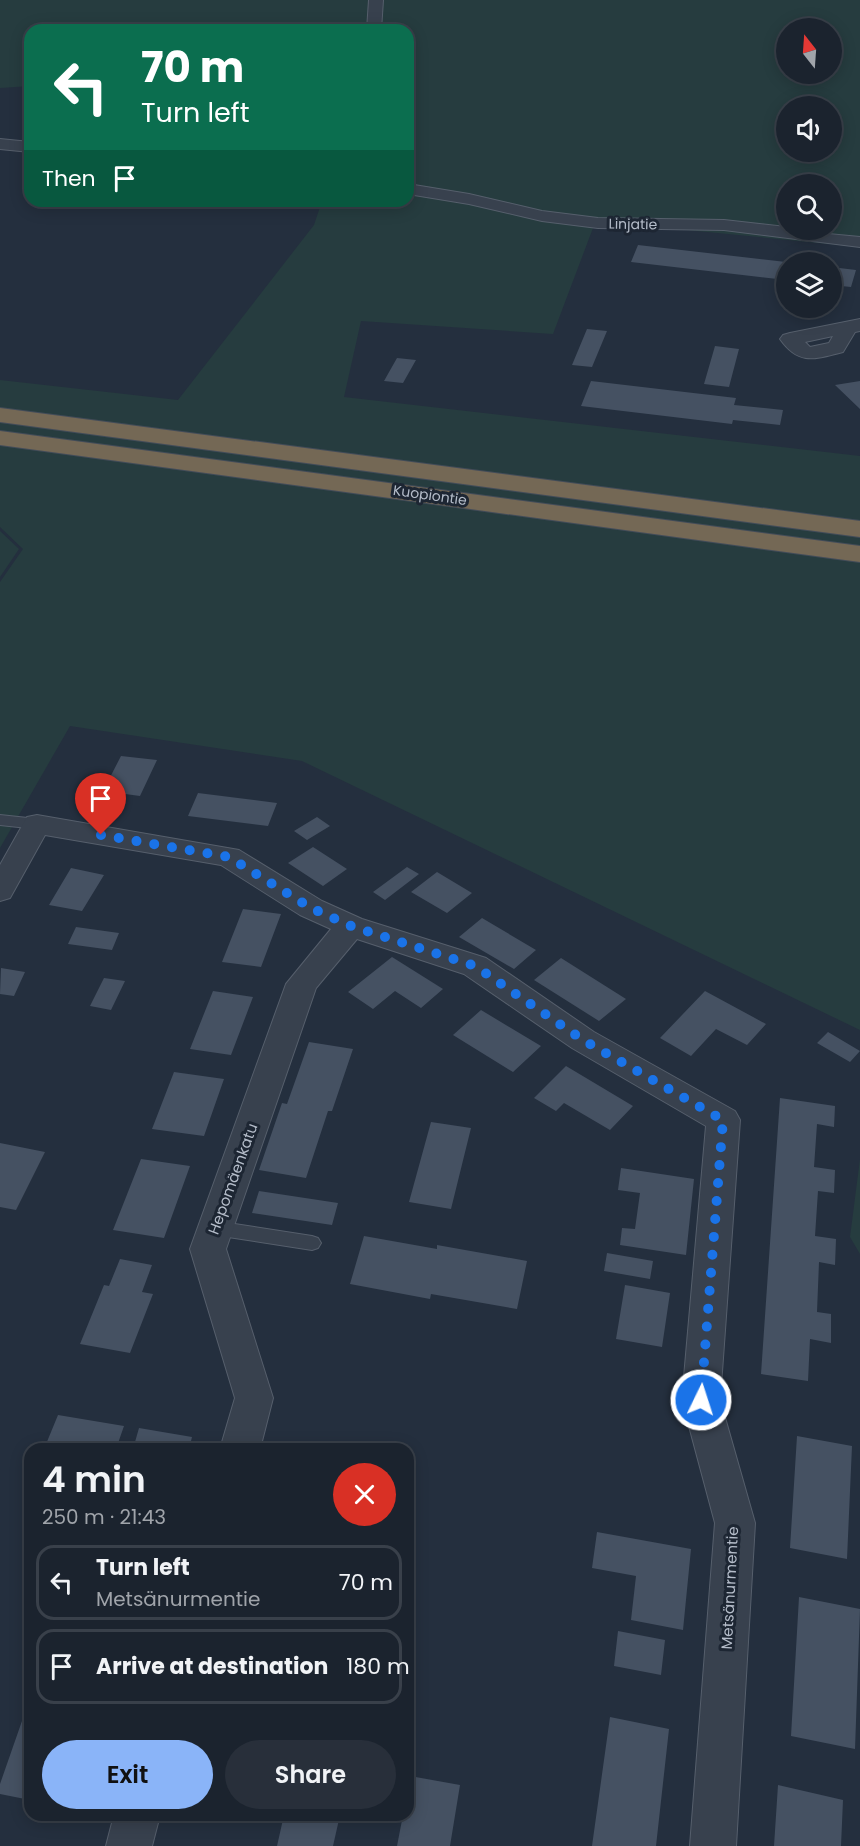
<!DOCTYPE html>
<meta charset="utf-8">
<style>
body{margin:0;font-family:Poppins,sans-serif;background:#282f3a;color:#f1f3f6;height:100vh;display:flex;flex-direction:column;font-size:22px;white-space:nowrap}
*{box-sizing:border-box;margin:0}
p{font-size:20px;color:#a0a4aa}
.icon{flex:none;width:33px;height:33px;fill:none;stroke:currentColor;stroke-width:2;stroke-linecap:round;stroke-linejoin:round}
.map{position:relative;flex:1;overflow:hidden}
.sheet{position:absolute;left:24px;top:1443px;width:390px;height:378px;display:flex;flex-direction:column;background:#1b232e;border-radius:18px;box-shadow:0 3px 15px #0003,0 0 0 2px #39404a}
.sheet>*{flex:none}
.hud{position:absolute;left:24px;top:24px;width:390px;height:183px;border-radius:18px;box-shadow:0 3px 15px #0003,0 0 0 2px #39404a;background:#0b6e4f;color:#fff;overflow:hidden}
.needle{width:39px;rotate:343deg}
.controls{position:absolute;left:776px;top:18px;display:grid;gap:12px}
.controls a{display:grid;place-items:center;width:66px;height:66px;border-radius:50%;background:#1b232e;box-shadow:0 3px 15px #0003,0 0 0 2px #39404a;font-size:30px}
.pin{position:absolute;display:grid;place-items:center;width:51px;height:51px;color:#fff;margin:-62px -26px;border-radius:50% 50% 50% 0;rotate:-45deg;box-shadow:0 0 6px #0007}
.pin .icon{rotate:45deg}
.me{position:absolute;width:66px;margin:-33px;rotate:4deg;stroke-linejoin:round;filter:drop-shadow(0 0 4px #0008)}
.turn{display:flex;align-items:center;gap:21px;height:126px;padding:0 18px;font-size:27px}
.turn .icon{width:78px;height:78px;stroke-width:2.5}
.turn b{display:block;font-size:42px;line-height:51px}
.then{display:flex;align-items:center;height:57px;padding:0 18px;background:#0003;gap:12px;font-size:22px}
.round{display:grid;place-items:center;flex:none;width:63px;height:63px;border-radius:32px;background:#282f3a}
.head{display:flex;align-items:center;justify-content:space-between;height:102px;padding:0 18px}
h1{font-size:36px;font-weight:600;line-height:45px}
.button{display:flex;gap:12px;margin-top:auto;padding:12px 18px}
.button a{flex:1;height:69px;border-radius:36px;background:#8ab4f8;color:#111;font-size:24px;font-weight:600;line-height:69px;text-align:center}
.button a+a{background:#282f3a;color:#f1f3f6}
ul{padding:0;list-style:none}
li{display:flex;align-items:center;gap:18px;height:75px;margin:0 12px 9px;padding:0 6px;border:3px solid #39404a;border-radius:18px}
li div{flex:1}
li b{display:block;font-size:22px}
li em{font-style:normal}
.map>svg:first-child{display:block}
.green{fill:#263c3f;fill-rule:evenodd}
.building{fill:#455162}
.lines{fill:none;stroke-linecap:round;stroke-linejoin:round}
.lane-casing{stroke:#565f6c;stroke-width:2}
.street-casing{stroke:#565f6c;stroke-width:2}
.highway-casing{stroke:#434c59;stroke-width:2}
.lane{fill:#38414e;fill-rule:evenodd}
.street{fill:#38414e;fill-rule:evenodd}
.highway{fill:#746855;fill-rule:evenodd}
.route{stroke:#1a73e8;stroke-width:10;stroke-dasharray:0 18}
.labels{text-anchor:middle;stroke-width:6;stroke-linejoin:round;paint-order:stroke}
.far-street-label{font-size:14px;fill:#b4bcc9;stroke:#1d2633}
.street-label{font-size:15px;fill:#b4bcc9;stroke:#1d2633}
</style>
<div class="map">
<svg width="860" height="1846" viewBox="0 0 860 1846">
<rect width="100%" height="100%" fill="#242f3e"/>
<path class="green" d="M0 0H860V247L666 228H593L553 334 361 321 344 397 860 456V1030L302 761 70 726 0 848V582L23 549 0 527V380L178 400 314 225 322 201H408V30H30V86L0 88ZM786 28H831V74H786ZM786 106H831V152H786ZM786 184H831V230H786Z
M0 531 19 549 0 577Z
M860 1159V1254L850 1237Z"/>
<path class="building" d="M638 245 786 262V280L631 262Z
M831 267 856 270 851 287 831 285Z
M587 329 607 331 592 367 572 365Z
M715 346 739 349 729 387 704 384Z
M397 358 416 360 403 383 384 381Z
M591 381 736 398 734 405 783 410 780 425 733 420 732 424 581 406Z
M860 381V409L835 385Z
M121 756 157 760 140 796 103 791Z
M198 793 277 803 268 826 188 816Z
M100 798 115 799 107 818 91 816Z
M317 817 330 826 307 840 294 831Z
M313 847 347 869 323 886 288 863Z
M407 867 419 874 385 900 373 892Z
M71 868 104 875 82 911 49 905Z
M437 872 472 893 447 913 411 892Z
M243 909 281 914 261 967 222 962Z
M482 918 536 950 514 969 459 937Z
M76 927 119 933 112 950 68 944Z
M392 957 443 989 421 1008 395 991 373 1009 348 992Z
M561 958 626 999 599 1021 534 980Z
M1 968 25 972 14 996 0 994Z
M104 978 125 981 111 1010 90 1006Z
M213 991 253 997 231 1055 190 1049Z
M705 991 766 1024 747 1045 716 1029 691 1056 660 1038Z
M481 1010 541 1046 513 1072 453 1035Z
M828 1032 860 1051 850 1062 817 1043Z
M309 1042 353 1049 332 1111H328L306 1178 259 1170 282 1103 287 1104Z
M566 1066 633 1106 610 1130 564 1103 556 1111 534 1098Z
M174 1072 224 1079 204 1136 152 1129Z
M780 1098 835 1106 834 1127 817 1124 814 1167 835 1170 834 1193 818 1191 815 1236 836 1239 835 1265 819 1262 817 1312 831 1314V1343L810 1339 808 1381 761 1374Z
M431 1122 471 1128 451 1209 409 1202Z
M0 1143 45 1152 16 1210 0 1207Z
M141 1159 190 1166 164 1238 113 1230Z
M621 1168 694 1179 686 1255 620 1245 622 1228 635 1229 640 1193 618 1190Z
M259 1191 338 1203 332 1225 252 1213Z
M364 1236 437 1249V1245L527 1261 517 1309 431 1294 430 1299 350 1284Z
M607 1253 653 1261 650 1279 604 1271Z
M120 1259 152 1265 142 1292 153 1294 130 1353 80 1344 104 1285 109 1286Z
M625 1285 670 1293 662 1347 616 1339Z
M58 1415 124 1426 116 1449H44Z
M139 1428 192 1437 189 1449H133Z
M797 1436 852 1446 847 1559 790 1548Z
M597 1532 691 1549 683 1630 631 1620 636 1576 592 1568Z
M799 1597 860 1609 855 1749 791 1736Z
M618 1631 665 1640 661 1675 614 1666Z
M30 1698V1800L0 1794V1784Z
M610 1717 669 1729 656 1846H592Z
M410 1776 460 1785 450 1846H397L403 1815H408Z
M778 1785 843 1800 841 1846H774Z
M284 1815H340L333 1846H277Z"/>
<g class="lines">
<defs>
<path id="lane" d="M0 815 37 819 44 824 37 829 0 825Z
M215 1221 312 1236 318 1238 321 1243 318 1248 312 1250 215 1235 209 1233 206 1228 209 1223Z"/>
<path id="street" d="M369 0H383L381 30H367Z
M0 139 30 142V152L0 149Z
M408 184 469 194 542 211 598 218 724 220 786 227V230L860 237V247L724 230 598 228 542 221 469 204 408 194Z
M860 319V331L855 332 843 352C815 359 799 366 780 339L783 335 790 333ZM833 336 829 343 810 347 805 342Z
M37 815 239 850 322 901 362 919 486 958 594 1032 735 1111 740 1120 720 1400 755 1523 736 1846H690L715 1523 682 1400 706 1126 572 1048 464 974 357 939 316 988 226 1249 273 1398 260 1449H220L235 1398 190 1249 286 984 331 929 300 915 221 865 45 835 10 898 0 901V865L27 817Z
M114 1815H160L152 1846H106Z"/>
<path id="highway" d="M0 408 860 521V537L0 422Z
M0 431 860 546V562L0 445Z"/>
</defs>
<use href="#lane" class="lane-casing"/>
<use href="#street" class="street-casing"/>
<use href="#highway" class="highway-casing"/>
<use href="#lane" class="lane"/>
<use href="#street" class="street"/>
<use href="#highway" class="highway"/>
</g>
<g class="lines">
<path class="route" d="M101 835 229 857 311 908 351 926 475 966 583 1040 723 1120 701 1400"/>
</g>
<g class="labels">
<g class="far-street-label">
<text transform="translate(633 224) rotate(1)" y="5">Linjatie</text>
<text transform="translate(430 495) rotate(8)" y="5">Kuopiontie</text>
</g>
<g class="street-label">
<text transform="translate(233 1179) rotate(-70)" y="5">Hepomäenkatu</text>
<text transform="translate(730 1588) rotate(-87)" y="5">Metsänurmentie</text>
</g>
</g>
</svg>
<div class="controls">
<a><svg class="needle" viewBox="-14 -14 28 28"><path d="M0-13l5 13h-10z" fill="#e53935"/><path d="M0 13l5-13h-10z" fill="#a0a4aa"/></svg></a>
<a><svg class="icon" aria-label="sound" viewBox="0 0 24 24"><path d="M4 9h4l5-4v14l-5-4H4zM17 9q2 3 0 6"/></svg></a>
<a><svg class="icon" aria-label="search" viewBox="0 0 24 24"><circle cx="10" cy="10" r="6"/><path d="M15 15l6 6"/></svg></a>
<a><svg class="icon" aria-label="layers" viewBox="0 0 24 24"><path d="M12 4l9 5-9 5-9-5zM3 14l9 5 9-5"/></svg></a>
</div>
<div class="pin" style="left:101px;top:835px;background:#d93025"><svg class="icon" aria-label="arrive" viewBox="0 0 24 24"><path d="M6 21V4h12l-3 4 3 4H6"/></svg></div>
<svg class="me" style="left:701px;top:1400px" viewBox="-20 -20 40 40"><circle r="17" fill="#1a73e8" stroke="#fff" stroke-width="3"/><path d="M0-11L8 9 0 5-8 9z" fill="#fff"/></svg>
<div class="hud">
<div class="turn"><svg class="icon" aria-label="left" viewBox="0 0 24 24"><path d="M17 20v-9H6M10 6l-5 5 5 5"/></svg><div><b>70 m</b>Turn left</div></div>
<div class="then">Then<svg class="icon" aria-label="arrive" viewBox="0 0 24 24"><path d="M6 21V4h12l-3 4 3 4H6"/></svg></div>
</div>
<section class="sheet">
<div class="head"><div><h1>4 min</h1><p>250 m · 21:43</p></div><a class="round" style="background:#d93025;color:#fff"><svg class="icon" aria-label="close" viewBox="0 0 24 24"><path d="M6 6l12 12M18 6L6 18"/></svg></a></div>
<ul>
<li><svg class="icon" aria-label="left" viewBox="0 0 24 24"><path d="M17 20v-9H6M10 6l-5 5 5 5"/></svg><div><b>Turn left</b><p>Metsänurmentie</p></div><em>70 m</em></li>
<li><svg class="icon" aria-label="arrive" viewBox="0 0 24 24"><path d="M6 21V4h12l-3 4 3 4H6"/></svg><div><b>Arrive at destination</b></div><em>180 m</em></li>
</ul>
<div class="button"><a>Exit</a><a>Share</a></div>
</section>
</div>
